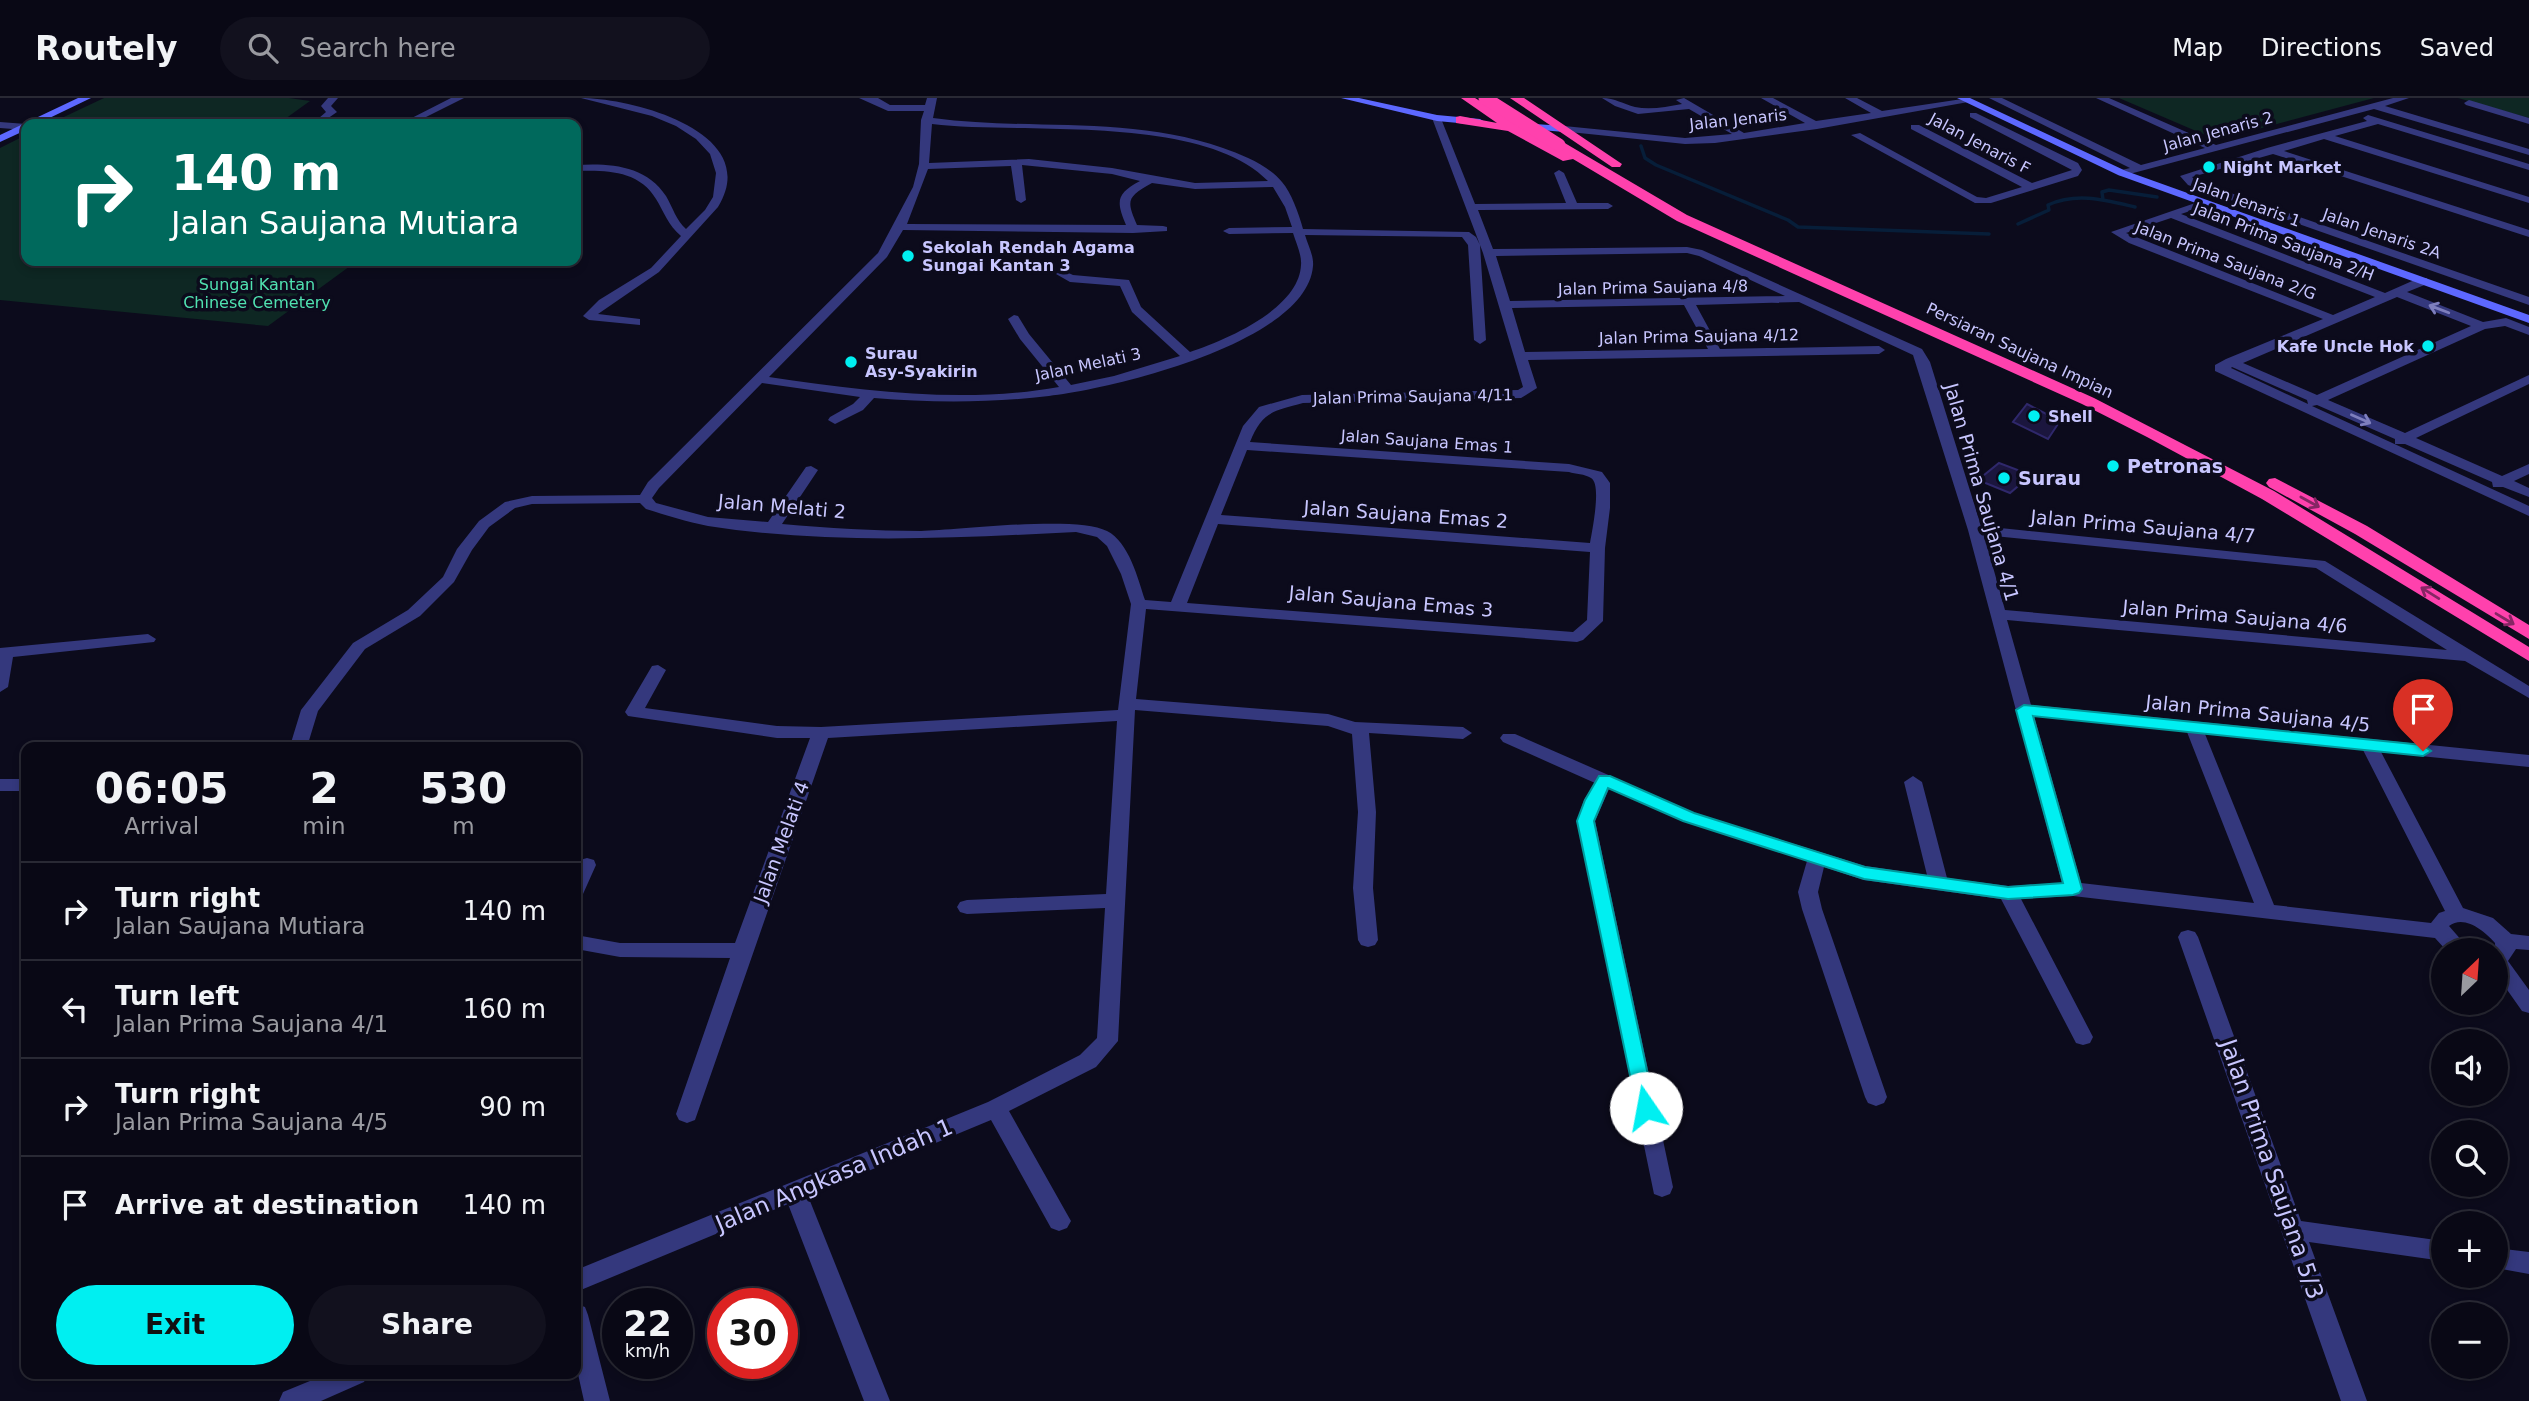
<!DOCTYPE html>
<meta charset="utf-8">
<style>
body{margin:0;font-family:"DejaVu Sans",sans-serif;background:#12111e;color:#f1f3f6;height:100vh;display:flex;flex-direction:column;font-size:26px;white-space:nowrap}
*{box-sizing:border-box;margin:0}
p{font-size:23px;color:#999aa0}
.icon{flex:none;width:38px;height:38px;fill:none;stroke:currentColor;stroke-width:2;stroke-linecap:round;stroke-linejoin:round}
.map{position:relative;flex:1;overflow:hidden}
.panel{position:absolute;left:21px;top:644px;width:560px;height:637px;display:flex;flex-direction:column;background:#090815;border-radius:14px;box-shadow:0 4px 10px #0003,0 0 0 2px #292934}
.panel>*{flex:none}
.banner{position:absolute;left:21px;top:21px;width:560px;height:147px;border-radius:14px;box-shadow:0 4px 10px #0003,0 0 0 2px #292934;background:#00695c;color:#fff;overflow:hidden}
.needle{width:46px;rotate:25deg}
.controls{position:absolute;left:2431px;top:840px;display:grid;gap:14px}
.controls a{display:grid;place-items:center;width:77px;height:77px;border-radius:50%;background:#090815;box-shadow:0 4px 10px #0003,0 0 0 2px #292934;font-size:35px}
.speed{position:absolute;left:602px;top:1190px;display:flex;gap:14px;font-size:35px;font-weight:700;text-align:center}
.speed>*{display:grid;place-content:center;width:91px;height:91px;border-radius:50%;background:#090815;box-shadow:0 4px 10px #0003,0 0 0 2px #292934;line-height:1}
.speed small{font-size:18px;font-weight:400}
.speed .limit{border:10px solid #d22;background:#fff;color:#111}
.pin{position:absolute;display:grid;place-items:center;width:60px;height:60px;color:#fff;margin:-72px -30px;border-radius:50% 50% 50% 0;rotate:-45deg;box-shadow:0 0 7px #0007}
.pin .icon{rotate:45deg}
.me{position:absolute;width:77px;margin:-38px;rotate:348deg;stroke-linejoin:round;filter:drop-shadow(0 0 5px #0008)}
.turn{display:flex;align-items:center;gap:24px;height:147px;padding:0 35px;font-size:32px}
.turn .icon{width:91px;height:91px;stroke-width:2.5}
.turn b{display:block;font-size:49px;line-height:60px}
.eta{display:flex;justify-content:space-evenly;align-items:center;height:119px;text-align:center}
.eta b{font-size:42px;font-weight:600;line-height:49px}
.button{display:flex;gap:14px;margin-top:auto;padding:14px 35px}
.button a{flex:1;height:80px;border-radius:42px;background:#00eff1;color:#111;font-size:28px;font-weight:600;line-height:80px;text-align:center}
.button a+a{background:#12111e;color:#f1f3f6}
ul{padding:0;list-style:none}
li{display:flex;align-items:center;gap:21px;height:98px;padding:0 35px;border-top:2px solid #292934}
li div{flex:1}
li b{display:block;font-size:26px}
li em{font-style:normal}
header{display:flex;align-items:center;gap:42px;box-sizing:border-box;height:98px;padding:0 35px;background:#090815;border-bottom:2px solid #292934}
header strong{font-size:33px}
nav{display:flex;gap:38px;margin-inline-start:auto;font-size:24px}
.search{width:490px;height:63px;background:#12111e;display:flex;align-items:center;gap:18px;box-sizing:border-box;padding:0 24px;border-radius:38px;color:#999aa0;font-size:26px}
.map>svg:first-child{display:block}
.green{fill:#0e2723}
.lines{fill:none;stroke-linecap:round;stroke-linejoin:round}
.stream{stroke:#071e39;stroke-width:3.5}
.building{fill:#1b163e;stroke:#2f286b;stroke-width:2}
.street{fill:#34387d;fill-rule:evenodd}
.secondary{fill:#5d68ff;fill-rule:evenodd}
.highway{fill:#ff41ad;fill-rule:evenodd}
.highway-bridge{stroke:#ff41ad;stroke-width:13}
.oneway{stroke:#7e7fbe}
.oneway2{stroke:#862664}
.route{fill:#00eff1;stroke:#009b9d;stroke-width:2}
.poi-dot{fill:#00eff1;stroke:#0c0b1c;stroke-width:2.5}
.labels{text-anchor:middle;stroke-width:7;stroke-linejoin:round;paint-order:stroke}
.far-street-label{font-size:16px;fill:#c8c6ff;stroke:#0c0b1c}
.far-poi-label{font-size:16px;font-weight:bold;fill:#c8c6ff;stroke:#0c0b1c;text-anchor:start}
.far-park-label{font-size:16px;fill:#50e1b0;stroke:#0c0b1c}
.poi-label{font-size:19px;font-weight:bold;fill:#c8c6ff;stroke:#0c0b1c;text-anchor:start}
.street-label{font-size:19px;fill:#c8c6ff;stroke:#0c0b1c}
.near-street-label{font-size:23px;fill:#c8c6ff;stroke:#0c0b1c}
</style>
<header>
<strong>Routely</strong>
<div class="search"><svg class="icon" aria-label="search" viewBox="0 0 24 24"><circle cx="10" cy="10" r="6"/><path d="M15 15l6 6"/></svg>Search here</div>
<nav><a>Map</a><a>Directions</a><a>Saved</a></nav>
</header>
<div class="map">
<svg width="2529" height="1303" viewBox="0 0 2529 1303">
<rect width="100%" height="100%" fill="#0c0b1c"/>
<path class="green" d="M104 0H289L310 3 278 26H49Z
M2119 0H2374L2217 42Z
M2458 0H2529V20Z
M26 37V163H357L268 228 0 202V50Z"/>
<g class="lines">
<path class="stream" d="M1641 48 1645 60 1656 67 1788 122 1798 129 1989 136
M2103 102 2102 94 2109 92 2157 99
M2018 126 2049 112 2048 107C2077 94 2105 102 2135 109"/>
</g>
<path class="building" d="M2027 306 2060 323 2048 341 2013 324Z
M1999 365 2031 377 2010 395 1978 382Z"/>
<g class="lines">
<path class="street" d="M328 0H338L331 8 337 14 324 23 319 20 326 14 321 8Z
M451 0H464L412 26H400Z
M581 0C632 0 764 34 718 109L659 174 598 216 640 221V227L589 222 583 218 599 202 651 170 681 138C668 127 664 114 656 101 639 72 605 72 576 73V67C609 65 646 67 666 98 673 110 676 122 686 131L705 112 713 99 716 75 710 56 696 41 676 28 652 18Z
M859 0H878L890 7H925L927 0H937L933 20C1030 33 1128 17 1223 50 1243 57 1268 67 1282 84 1291 94 1299 116 1303 131L1469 134 1476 139 1480 147 1486 242 1480 246 1474 242 1468 147 1462 139 1305 137C1308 147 1314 158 1313 168 1307 245 1111 291 1049 298 990 305 932 305 874 300L863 312 835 326 828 322 830 319 853 306 860 299 762 285 659 390 652 400 656 405 708 419 768 424 806 369 811 368 818 372 782 426C828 430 874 433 921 433 961 432 1076 417 1107 433 1129 444 1138 481 1145 502L1171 504 1243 328 1259 309 1302 297 1518 292 1523 289 1483 155 1432 20 1440 18 1475 106 1566 105 1554 75 1559 72 1564 75 1577 105H1608L1613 108 1608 111 1478 112 1493 151 1687 149 1702 152 1922 251 1930 264 1981 428 2325 463 2529 588V600L2465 563 2007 522 2031 607 2529 657V669L2381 654 2463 810 2493 820 2511 836 2529 838V852L2516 851 2508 863 2529 892V915L2522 913 2496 876 2495 845C2485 833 2464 816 2449 828L2470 852H2446L2435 840 2073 798 2021 801 2093 939 2090 945 2083 947 2076 945 2001 801 1864 782 1824 769 1818 794 1822 811 1887 999 1884 1005 1876 1008 1868 1005 1865 999 1802 811 1798 794 1807 763 1683 723 1609 691 1595 723 1673 1089 1670 1096 1662 1099 1654 1096 1577 723 1584 702 1595 685 1503 644 1500 640 1503 636H1515L1695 715 1865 768 1927 777 1904 684 1913 678 1922 684 1947 780 2008 788 2062 785 1968 432 1913 257 1799 204 1696 207 1720 251 1879 248 1885 252 1879 256 1528 262 1537 290 1521 300 1303 305C1273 313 1262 314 1250 344L1569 366 1602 374 1610 385V410L1605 450 1603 523 1583 542 1577 544 1146 511 1136 601 1328 616 1355 624 1463 629 1472 635 1463 641 1369 635 1376 714 1373 790 1378 842 1375 847 1368 849 1361 847 1358 842 1353 790 1358 714 1352 636 1328 628 1135 612 1118 943 1096 969 1009 1013 1067 1116 1071 1123 1067 1130 1059 1133 1051 1130 991 1022 808 1098 890 1303H864L788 1106 576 1194V1172L988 1004 1080 957 1097 940 1105 810 967 816 960 814 957 809 960 804 967 802 1106 796 1117 623 828 640 695 1022 687 1025 679 1022 676 1016 730 860 620 859 576 851V837L620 845H735L810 640H777L628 618 625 614 652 568 658 567 666 572 645 610 777 628 821 629 1118 612 1131 506 1121 476 1107 448 1097 439 1076 434C954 440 830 447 708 428 687 424 666 417 646 411L640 405 532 406 515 410 489 429 472 452 454 484 420 518 365 551 318 613 307 649 290 648 301 612 353 545 408 512 443 479 457 451 479 423 505 404 532 398 640 397 648 384 878 155 913 89 919 66 921 22 924 13H888ZM932 26C1022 37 1201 15 1268 83L1195 85 1112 70 1029 61 929 65ZM1022 67 1112 76 1140 83C1116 96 1116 103 1126 127L907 126 928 71 1011 68 1016 102 1021 105 1026 102ZM1152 85 1195 91 1273 89 1285 109 1292 129 1229 130 1223 133 1229 136 1293 135C1296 145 1302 157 1301 167 1299 211 1226 242 1190 254L1141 209 1129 182 1073 177 1062 172 1056 176 1070 184 1120 188 1132 214 1180 258 1114 278 1071 287 1029 236 1018 218 1014 217 1008 221 1020 241 1059 289C964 306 864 293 769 279L887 159 903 132 1133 135 1167 133V129L1163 128 1137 127C1126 102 1127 99 1152 85ZM1687 155 1699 158 1785 198 1510 203 1496 158ZM1684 207 1708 251 1525 254 1512 210ZM1247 352 1569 374C1575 376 1585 376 1591 380 1602 386 1592 433 1590 445L1221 417ZM1218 426 1590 454 1587 522 1573 534 1187 505ZM1984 437 2316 470 2447 552 2005 512ZM2034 618 2187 634 2254 805 2081 785ZM2205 636 2363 652 2445 813 2439 815 2431 825 2274 807Z
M1602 0C1615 0 1623 6 1635 9 1650 12 1666 9 1682 6L1676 2 1684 0 1744 35 1805 25 1761 0H1773L1816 23 1871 15 1845 0H1857L1882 13 1969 0 1974 3 1817 31 1715 45 1685 46 1560 33 1559 31 1564 28 1685 40 1732 36 1689 11 1638 16 1615 8Z
M1989 0H2002L2141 67 2205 50 2096 0H2109L2216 47 2393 0H2409L2385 8 2529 51V57L2374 11 2122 78 2118 77V73L2130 70Z
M2469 2 2529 20V26L2466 7 2464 5Z
M1970 15H1976L2078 65 2082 72 2078 78 1991 105H1975L1851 37 1860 35 1977 99 1986 100 2022 89 1911 31V27H1919L2032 85 2072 72 1970 19Z
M2368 17 2529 66V72L2378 26 2335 38 2529 99V105L2324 41 2284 53 2529 132V139L2273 56 2192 79 2196 83 2529 199V207L2188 87 2180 78 2267 50 2367 23 2363 20Z
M0 24 26 26V32L0 30Z
M2204 102 2208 103V107L2181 116 2385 195 2419 180H2427V186L2407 194 2483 224 2506 220 2529 229V237L2505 228 2485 231 2328 302 2405 335 2529 277V286L2416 340 2502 378 2529 366V376L2514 383 2529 390V399L2503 389H2493L2492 384 2405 346H2395V341L2317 307 2312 308 2529 408V418L2215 273V267L2226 261 2323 221 2129 145 2111 134ZM2171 120 2375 199 2333 217 2126 135ZM2397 199 2471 228 2317 297 2243 265ZM2232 269 2307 302 2308 306 2231 270Z
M148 536 156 541 154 544 13 559 8 589 0 594V550Z
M0 681H26V693H0Z
M587 760 594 762 596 767 583 796 576 798V771L580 762Z
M2188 832 2195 834 2198 839 2301 1123 2443 1143V1163L2309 1144 2367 1303H2341L2178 839 2181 834Z
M2496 1150 2529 1154V1176L2496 1170Z
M576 1206 585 1209 588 1217 610 1303H584L576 1267Z
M327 1276H368L364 1284 321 1303H279L283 1294Z"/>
<path class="secondary" d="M78 0H91L37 26H26V32L0 44V37Z
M1341 0H1359L1437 17 1480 21 1485 24 1480 27 1437 23Z
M1957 0H1970L2126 73 2529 217V225L2118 77Z
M1522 25 1564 28 1569 31 1564 34 1518 30V26Z"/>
<path class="highway" d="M1461 0H1475L1554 48 1555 44H1563L1687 117 2094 300 2274 393 2529 549V563L2262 401 2147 339 2082 306 1677 123 1573 61 1563 63 1508 33 1456 25V19L1460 18 1497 25Z
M1510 0H1524L1622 66 1620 69H1612Z
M2275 380 2367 428 2529 527V541L2355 436 2269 389 2266 385 2269 381Z"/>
<path class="highway-bridge" d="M1485 0 1559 47"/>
</g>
<defs><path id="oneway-shaft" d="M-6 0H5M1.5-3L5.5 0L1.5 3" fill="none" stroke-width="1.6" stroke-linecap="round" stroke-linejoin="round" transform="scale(1.75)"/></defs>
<g class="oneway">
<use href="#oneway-shaft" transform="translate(2439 211) rotate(-159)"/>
<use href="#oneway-shaft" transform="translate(2361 321) rotate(24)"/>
</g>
<g class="oneway2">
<use href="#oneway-shaft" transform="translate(2310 404) rotate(29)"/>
<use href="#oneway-shaft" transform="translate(2430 495) rotate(-148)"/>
<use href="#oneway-shaft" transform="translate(2505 521) rotate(31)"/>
</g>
<path class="route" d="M2024 607 2423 647 2431 653 2423 658 2033 618 2082 791 2079 795 2073 797 2008 801 1864 781 1683 723 1608 690 1594 723 1655 1010 1653 1016 1646 1018 1638 1016 1577 723 1585 702 1599 678H1610L1694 715 1865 769 2008 789 2063 785 2016 612Z"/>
<g class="poi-dot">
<circle cx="2209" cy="69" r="7"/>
<circle cx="908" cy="158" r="7"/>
<circle cx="2428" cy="248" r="7"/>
<circle cx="851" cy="264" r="7"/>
<circle cx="2034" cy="318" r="7"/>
<circle cx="2113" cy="368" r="7"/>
<circle cx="2004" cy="380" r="7"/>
</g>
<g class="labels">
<g class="far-street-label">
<text transform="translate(1738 21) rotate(-6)" y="6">Jalan Jenaris</text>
<text transform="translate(2218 33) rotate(-15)" y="6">Jalan Jenaris 2</text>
<text transform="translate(1980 45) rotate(28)" y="6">Jalan Jenaris F</text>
<text transform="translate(2247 104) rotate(20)" y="6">Jalan Jenaris 1</text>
<text transform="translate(2382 135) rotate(19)" y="6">Jalan Jenaris 2A</text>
<text transform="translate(2284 143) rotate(21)" y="6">Jalan Prima Saujana 2/H</text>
<text transform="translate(2226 162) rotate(21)" y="6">Jalan Prima Saujana 2/G</text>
<text transform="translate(1653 189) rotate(-1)" y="6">Jalan Prima Saujana 4/8</text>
<text transform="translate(1699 238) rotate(-1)" y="6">Jalan Prima Saujana 4/12</text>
<text transform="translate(2020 252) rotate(25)" y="6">Persiaran Saujana Impian</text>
<text transform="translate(1088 266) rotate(-12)" y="6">Jalan Melati 3</text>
<text transform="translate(1413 298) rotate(-1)" y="6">Jalan Prima Saujana 4/11</text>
<text transform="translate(1427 343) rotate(4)" y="6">Jalan Saujana Emas 1</text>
</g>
<g class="far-poi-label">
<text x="2223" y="75">Night Market</text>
<text x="922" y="155">Sekolah Rendah Agama<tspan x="922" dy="18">Sungai Kantan 3</tspan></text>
<text x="2414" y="254" text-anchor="end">Kafe Uncle Hok</text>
<text x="865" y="261">Surau<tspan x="865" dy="18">Asy-Syakirin</tspan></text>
<text x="2048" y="324">Shell</text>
</g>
<g class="far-park-label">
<text x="257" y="192">Sungai Kantan<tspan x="257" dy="18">Chinese Cemetery</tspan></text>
</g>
<g class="poi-label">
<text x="2127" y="375">Petronas</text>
<text x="2018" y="387">Surau</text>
</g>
<g class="street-label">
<text transform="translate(1982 394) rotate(74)" y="7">Jalan Prima Saujana 4/1</text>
<text transform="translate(782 408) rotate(5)" y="7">Jalan Melati 2</text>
<text transform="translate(1406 416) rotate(4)" y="7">Jalan Saujana Emas 2</text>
<text transform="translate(2143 428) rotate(5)" y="7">Jalan Prima Saujana 4/7</text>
<text transform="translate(1391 503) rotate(5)" y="7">Jalan Saujana Emas 3</text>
<text transform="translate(2235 518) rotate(5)" y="7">Jalan Prima Saujana 4/6</text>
<text transform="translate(2258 615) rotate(6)" y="7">Jalan Prima Saujana 4/5</text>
<text transform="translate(781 744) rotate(-70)" y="7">Jalan Melati 4</text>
</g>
<g class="near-street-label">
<text transform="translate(2272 1071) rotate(71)" y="8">Jalan Prima Saujana 5/3</text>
<text transform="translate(834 1077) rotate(-23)" y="8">Jalan Angkasa Indah 1</text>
</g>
</g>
</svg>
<div class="controls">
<a><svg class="needle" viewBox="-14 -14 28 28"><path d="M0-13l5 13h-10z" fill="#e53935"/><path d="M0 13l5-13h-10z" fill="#999aa0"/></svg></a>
<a><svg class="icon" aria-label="sound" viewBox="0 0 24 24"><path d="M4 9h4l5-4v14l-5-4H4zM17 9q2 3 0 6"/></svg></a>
<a><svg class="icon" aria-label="search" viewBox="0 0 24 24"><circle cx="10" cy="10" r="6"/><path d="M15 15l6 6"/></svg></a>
<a>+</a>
<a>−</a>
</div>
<div class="speed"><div>22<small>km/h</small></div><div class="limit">30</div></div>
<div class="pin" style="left:2423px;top:653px;background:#d93025"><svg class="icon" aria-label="arrive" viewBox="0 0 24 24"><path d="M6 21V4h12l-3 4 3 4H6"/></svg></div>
<svg class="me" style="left:1646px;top:1010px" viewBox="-20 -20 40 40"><circle r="19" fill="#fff"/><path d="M0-13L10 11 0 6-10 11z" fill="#00eff1"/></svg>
<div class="banner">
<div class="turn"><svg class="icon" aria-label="right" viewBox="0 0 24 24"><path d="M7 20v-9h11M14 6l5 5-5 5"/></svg><div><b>140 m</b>Jalan Saujana Mutiara</div></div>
</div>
<section class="panel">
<div class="eta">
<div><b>06:05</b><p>Arrival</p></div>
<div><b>2</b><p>min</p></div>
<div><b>530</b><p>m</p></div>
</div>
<ul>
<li><svg class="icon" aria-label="right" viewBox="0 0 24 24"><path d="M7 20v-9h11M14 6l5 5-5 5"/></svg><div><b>Turn right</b><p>Jalan Saujana Mutiara</p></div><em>140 m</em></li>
<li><svg class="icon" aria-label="left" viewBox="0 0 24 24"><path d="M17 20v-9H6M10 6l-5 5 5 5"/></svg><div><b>Turn left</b><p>Jalan Prima Saujana 4/1</p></div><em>160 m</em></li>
<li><svg class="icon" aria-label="right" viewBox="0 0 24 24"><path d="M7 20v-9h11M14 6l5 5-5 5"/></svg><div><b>Turn right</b><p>Jalan Prima Saujana 4/5</p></div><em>90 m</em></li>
<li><svg class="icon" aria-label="arrive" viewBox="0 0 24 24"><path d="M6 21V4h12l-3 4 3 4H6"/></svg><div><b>Arrive at destination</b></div><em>140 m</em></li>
</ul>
<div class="button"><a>Exit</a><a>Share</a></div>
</section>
</div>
